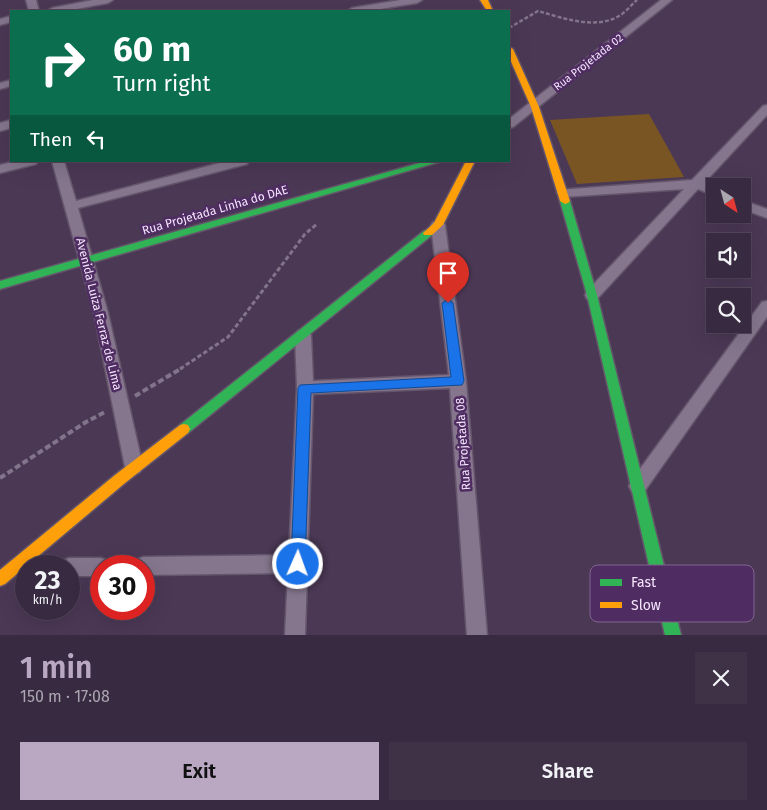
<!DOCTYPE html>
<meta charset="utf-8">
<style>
body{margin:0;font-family:"Fira Sans",sans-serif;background:#3f3247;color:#f1f3f6;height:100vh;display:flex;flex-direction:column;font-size:19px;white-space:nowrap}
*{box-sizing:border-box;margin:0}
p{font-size:16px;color:#aba7b1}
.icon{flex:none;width:28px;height:28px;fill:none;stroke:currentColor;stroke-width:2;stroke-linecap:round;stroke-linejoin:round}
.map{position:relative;height:635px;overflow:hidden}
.panel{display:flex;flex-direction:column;background:#382a40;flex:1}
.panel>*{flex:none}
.banner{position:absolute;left:10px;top:10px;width:500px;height:152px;border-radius:0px;box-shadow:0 5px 20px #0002,0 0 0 1px #524659;background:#0b6e4f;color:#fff;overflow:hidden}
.needle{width:32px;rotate:144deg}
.fabs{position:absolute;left:706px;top:178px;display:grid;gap:10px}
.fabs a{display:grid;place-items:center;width:45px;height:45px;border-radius:0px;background:#382a40;box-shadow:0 5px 20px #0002,0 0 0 1px #524659;font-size:25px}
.speed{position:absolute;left:15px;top:555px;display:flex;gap:10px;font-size:25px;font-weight:700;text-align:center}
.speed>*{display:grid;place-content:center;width:65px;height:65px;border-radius:50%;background:#382a40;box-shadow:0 5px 20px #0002,0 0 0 1px #524659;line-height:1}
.speed small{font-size:12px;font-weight:400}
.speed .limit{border:8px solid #d22;background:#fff;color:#111}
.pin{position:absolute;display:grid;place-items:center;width:42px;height:42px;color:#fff;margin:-51px -21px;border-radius:50% 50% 50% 0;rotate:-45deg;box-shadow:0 0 5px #0007}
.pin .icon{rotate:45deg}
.me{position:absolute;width:55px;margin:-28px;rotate:2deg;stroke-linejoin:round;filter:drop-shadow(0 0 4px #0008)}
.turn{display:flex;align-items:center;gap:18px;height:105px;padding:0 20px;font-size:22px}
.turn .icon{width:65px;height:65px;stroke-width:2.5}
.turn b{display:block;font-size:35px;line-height:42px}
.then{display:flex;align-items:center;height:48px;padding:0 20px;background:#0003;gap:10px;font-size:19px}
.round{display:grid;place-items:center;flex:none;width:52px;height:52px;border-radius:0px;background:#3f3247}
.headline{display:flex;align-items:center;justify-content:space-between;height:85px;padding:0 20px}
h1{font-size:30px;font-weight:600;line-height:38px;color:#baa8c3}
.action{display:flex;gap:10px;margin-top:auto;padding:10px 20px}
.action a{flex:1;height:58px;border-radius:0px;background:#baa8c3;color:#111;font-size:20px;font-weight:600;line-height:58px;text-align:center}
.action a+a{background:#3f3247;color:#f1f3f6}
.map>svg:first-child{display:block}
.green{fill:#7a5524}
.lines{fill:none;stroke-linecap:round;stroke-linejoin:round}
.street-casing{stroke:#64556b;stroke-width:3}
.fast-casing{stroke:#64556b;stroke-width:3}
.slow-casing{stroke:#64556b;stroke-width:3}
.path-far2{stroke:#82748a;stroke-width:2.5;stroke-dasharray:4 2;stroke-linecap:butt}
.path-far1{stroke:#82748a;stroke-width:3;stroke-dasharray:4.5 2.5;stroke-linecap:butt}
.path{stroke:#82748a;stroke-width:4;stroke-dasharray:6 3;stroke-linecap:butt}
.street{fill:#85768d;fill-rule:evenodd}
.fast{fill:#30b455;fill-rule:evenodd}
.slow{fill:#ff9f0a;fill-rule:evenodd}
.route{fill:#1a73e8;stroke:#114b97}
.labels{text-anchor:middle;stroke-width:5;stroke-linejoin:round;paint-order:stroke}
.far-street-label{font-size:11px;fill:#f5e5fe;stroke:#4f2c61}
.street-label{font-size:12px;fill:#f5e5fe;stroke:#4f2c61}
.key{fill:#4f2c61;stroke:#816490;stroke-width:1}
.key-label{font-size:14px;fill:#f5e5fe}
</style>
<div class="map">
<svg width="767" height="635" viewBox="0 0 767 635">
<rect width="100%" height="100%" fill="#4b3855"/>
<path class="green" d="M649 114 684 177 577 184 550 120Z"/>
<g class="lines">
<defs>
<path id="street" d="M26 0H36L39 11H29Z
M93 0H113L108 3 66 11H47L52 8Z
M400 0H422L417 3 368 11H347L352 8Z
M661 0H672L513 127 509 128V119Z
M11 16V22L0 25V19Z
M11 80V86L0 89V83Z
M767 105V115L705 182 715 187V196L698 189 597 299 592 300 587 299 585 295 587 291 684 189 563 197 557 193 558 190 692 180 763 106Z
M11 120V128L0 131V123Z
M16 161H38L36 164 0 173V165Z
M52 161H64L76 201 227 161H249L247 164 78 208 108 313 143 467 140 472 134 475 128 472 125 467 94 313Z
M742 200 767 209V218L742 209Z
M438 221 443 222 445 225 466 381 487 635H467L450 388 313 394 305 635H285L288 573 144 575V566H133L136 560 143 557 289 555 297 388 295 335 298 331 303 329 308 331 311 335 313 381 449 375 431 225 433 222Z
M767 301V317L644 492 638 494 632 492 629 486 632 480 762 302Z
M69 558H101L108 561 110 566H101V576H69V566H60L62 561Z"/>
<path id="fast" d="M427 161H442L0 289V281Z
M565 198 570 201 597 295 681 635H665L587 295 560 201Z
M428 230 433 233 432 235 188 433 184 434 180 433 178 429 180 425 424 231Z"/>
<path id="slow" d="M480 0H488L493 11H487Z
M509 47 513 49 539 107 570 201 568 203 565 204 560 201 531 107 509 57Z
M466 161H475L443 225 432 235H424L423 233 434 223Z
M184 424 188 425 190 429 188 433 125 483 5 584 0 586V570L115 475 180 425Z"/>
</defs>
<use href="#street" class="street-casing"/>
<use href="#fast" class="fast-casing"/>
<use href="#slow" class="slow-casing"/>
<path class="path-far2" d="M509 28 538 11C563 18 595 30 619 16 626 12 631 5 637 0"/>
<path class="path-far1" d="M180 369 228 337 305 234 317 224"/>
<path class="path" d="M135 396 182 368
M0 478 86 422 105 412"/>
<use href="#street" class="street"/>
<use href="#fast" class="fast"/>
<use href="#slow" class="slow"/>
</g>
<path class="route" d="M448 299 453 303 464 381 462 385 311 393 305 564 303 569 298 571 293 569 291 564 298 388 300 385 451 377 442 303Z"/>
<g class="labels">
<g class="far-street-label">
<text transform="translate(588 62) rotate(-38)" y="4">Rua Projetada 02</text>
</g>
<g class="street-label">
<text transform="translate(215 210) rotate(-16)" y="4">Rua Projetada Linha do DAE</text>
<text transform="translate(99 314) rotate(76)" y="4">Avenida Luiza Ferraz de Lima</text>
<text transform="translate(463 444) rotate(-94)" y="4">Rua Projetada 08</text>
</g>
</g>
<rect x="590" y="565" width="164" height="57" rx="8" class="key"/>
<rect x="600" y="579" width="22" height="7" fill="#30b455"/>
<rect x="600" y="602" width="22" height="6" fill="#ff9f0a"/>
<g class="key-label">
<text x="631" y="587">Fast</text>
<text x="631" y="610">Slow</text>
</g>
</svg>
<div class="fabs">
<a><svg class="needle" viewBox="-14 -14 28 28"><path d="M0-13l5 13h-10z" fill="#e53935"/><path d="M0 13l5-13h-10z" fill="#aba7b1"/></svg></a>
<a><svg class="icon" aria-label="sound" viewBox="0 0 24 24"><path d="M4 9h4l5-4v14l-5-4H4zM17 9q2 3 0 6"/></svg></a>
<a><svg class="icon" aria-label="search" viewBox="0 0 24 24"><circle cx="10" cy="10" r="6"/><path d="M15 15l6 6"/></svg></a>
</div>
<div class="speed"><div>23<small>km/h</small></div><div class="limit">30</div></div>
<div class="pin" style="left:448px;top:303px;background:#d93025"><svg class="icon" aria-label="arrive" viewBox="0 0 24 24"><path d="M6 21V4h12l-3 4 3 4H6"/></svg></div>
<svg class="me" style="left:298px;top:564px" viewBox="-20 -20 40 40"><circle r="17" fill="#1a73e8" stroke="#fff" stroke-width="3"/><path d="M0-11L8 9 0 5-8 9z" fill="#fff"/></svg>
<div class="banner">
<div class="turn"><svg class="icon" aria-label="right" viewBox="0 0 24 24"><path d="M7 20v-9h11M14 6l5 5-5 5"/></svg><div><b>60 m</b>Turn right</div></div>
<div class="then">Then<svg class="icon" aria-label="left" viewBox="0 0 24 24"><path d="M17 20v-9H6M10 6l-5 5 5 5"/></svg></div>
</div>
</div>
<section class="panel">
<div class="headline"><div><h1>1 min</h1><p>150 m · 17:08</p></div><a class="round"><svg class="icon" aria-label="close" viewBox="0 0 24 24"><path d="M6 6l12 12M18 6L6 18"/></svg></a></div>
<div class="action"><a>Exit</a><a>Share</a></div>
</section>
